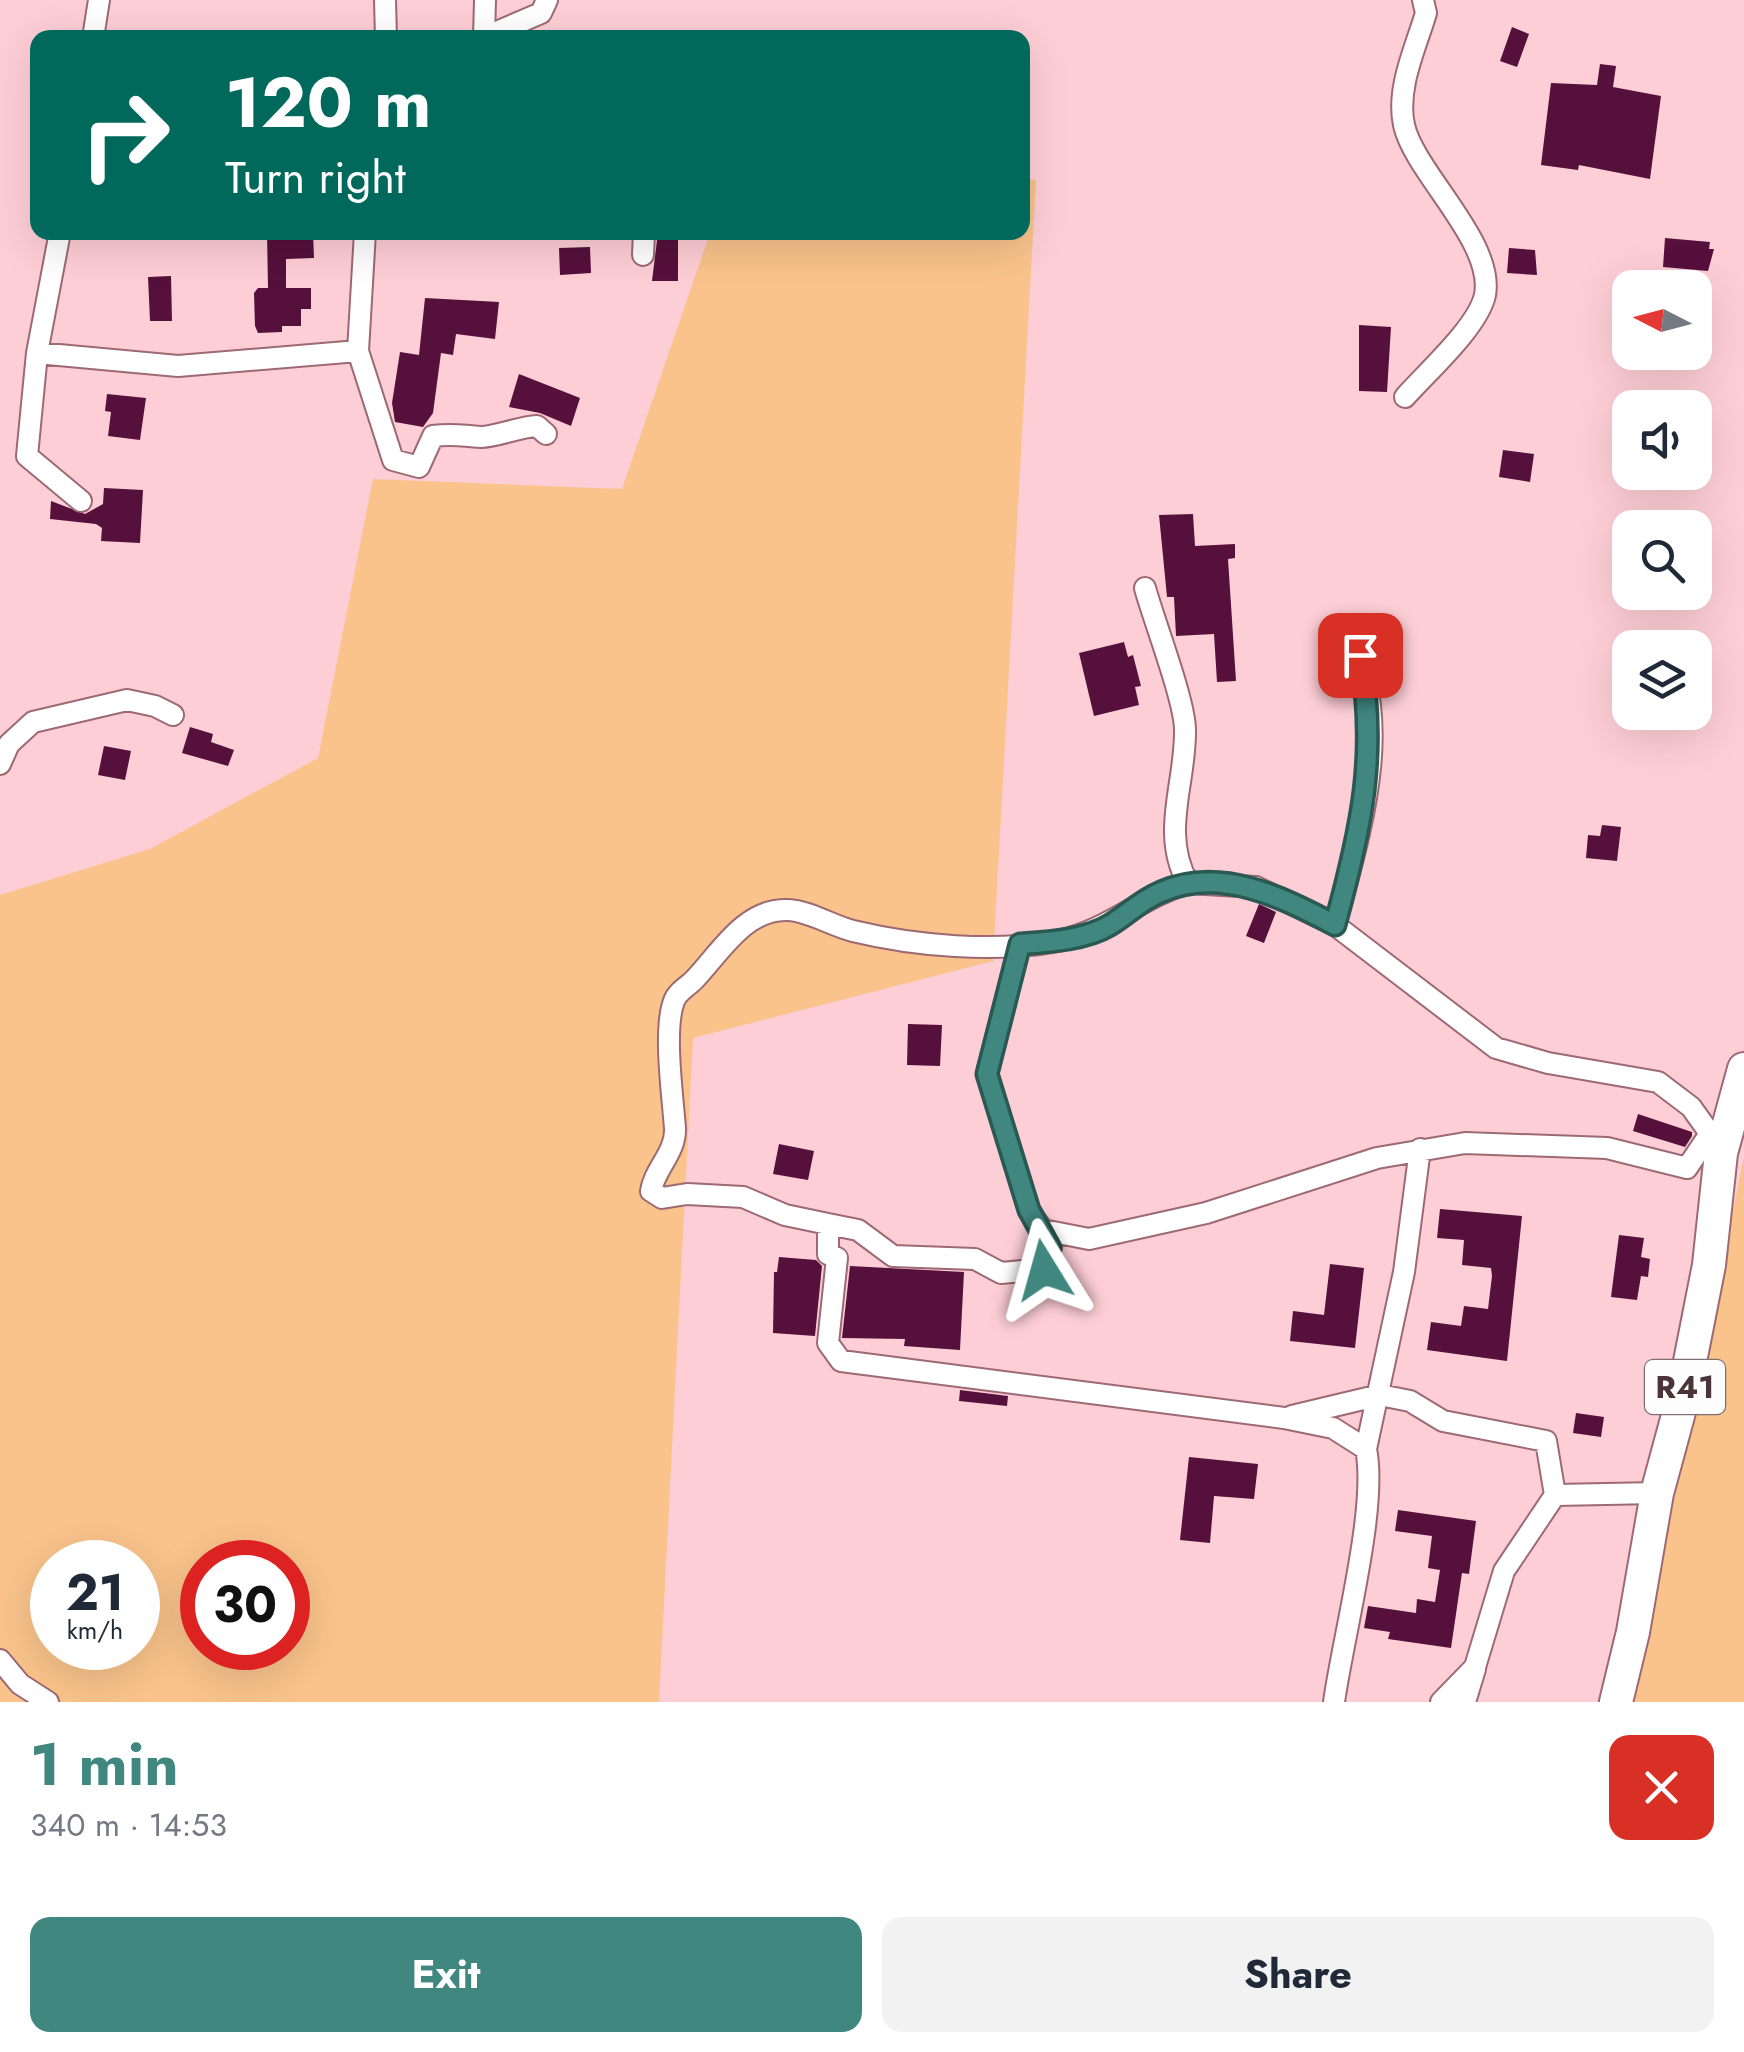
<!DOCTYPE html>
<meta charset="utf-8">
<style>
body{margin:0;font-family:Jost,sans-serif;background:#f2f2f3;color:#1f2937;height:100vh;display:flex;flex-direction:column;font-size:38px;white-space:nowrap}
*{box-sizing:border-box;margin:0}
p{font-size:32px;color:#747a83}
.icon{flex:none;width:55px;height:55px;fill:none;stroke:currentColor;stroke-width:2;stroke-linecap:round;stroke-linejoin:round}
.map{position:relative;height:1702px;overflow:hidden}
.details{display:flex;flex-direction:column;background:#fff;flex:1}
.details>*{flex:none}
.hud{position:absolute;left:30px;top:30px;width:1000px;height:210px;border-radius:20px;box-shadow:0 10px 40px #0002;background:#00695c;color:#fff;overflow:hidden}
.needle{width:65px;rotate:276deg}
.tools{position:absolute;left:1612px;top:270px;display:grid;gap:20px}
.tools a{display:grid;place-items:center;width:100px;height:100px;border-radius:20px;background:#fff;box-shadow:0 10px 40px #0002;font-size:50px}
.speed{position:absolute;left:30px;top:1540px;display:flex;gap:20px;font-size:50px;font-weight:700;text-align:center}
.speed>*{display:grid;place-content:center;width:130px;height:130px;border-radius:50%;background:#fff;box-shadow:0 10px 40px #0002;line-height:1}
.speed small{font-size:25px;font-weight:400}
.speed .limit{border:15px solid #d22;background:#fff;color:#111}
.pin{position:absolute;display:grid;place-items:center;width:85px;height:85px;color:#fff;margin:-42px;border-radius:20px;box-shadow:0 5px 15px #0006}
.me{position:absolute;width:110px;margin:-55px;rotate:352deg;stroke-linejoin:round;filter:drop-shadow(0 0 8px #0008)}
.turn{display:flex;align-items:center;gap:35px;height:210px;padding:0 30px;font-size:45px}
.turn .icon{width:130px;height:130px;stroke-width:2.5}
.turn b{display:block;font-size:70px;line-height:85px}
.round{display:grid;place-items:center;flex:none;width:105px;height:105px;border-radius:20px;background:#f2f2f3}
.overview{display:flex;align-items:center;justify-content:space-between;height:170px;padding:0 30px}
h1{font-size:60px;font-weight:700;line-height:75px;color:#408780}
.cta{display:flex;gap:20px;margin-top:auto;padding:20px 30px}
.cta a{flex:1;height:115px;border-radius:20px;background:#408780;color:#fff;font-size:40px;font-weight:700;line-height:115px;text-align:center}
.cta a+a{background:#f2f2f3;color:#1f2937}
.map>svg:first-child{display:block}
.green{fill:#f9c38b;fill-rule:evenodd}
.building{fill:#55103b}
.lines{fill:none;stroke-linecap:round;stroke-linejoin:round}
.minor-casing{stroke:#9d6972;stroke-width:24}
.primary-casing{stroke:#9d6972;stroke-width:36}
.minor{stroke:#fff;stroke-width:20}
.primary{stroke:#fff;stroke-width:32}
.route-casing{stroke:#2a5853;stroke-width:25}
.route{stroke:#408780;stroke-width:18}
.labels{text-anchor:middle;stroke-width:10;stroke-linejoin:round;paint-order:stroke}
.shield{fill:#fdfdfd;stroke:#807073;stroke-width:2.5}
.shield-label{font-size:32px;font-weight:bold;fill:#4b3438}
</style>
<div class="map">
<svg width="1744" height="1702" viewBox="0 0 1744 1702">
<rect width="100%" height="100%" fill="#feced6"/>
<path class="green" d="M1023 178 1036 180 993 961 693 1038 659 1702H0V895L150 849 318 758 373 479 622 489 710 233 1022 232ZM52 1562H138V1648H52ZM202 1562H288V1648H202Z
M1744 1157V1702H1633Z"/>
<path class="building" d="M1512 27 1529 34 1517 67 1500 61Z
M1600 64 1616 66 1613 87 1661 96 1650 179 1579 165 1578 170 1541 165 1551 83 1597 85Z
M267 232H313L314 258 286 259V288H311V309H301V326H282V332L258 333 255 326 254 293 258 288H268Z
M658 232H678V281H652Z
M1665 238 1710 242 1709 249H1714L1708 271 1663 267Z
M590 247 591 273 560 275 559 248Z
M1509 248 1535 250 1537 275 1507 273Z
M171 276 172 321H150L148 277Z
M425 298 499 302 495 339 456 334 453 355 441 353 433 413 423 427 395 422 392 403 400 352 419 355Z
M1359 325 1391 327 1387 392 1359 391Z
M519 374 580 398 571 426 540 413 509 407Z
M107 394 146 398 140 440 108 436 111 412 105 411Z
M1503 450 1534 454 1530 482 1499 477Z
M104 488 143 490 140 543 101 541 102 528 96 524 50 519 51 501 85 514 103 504Z
M1193 514 1195 546 1235 544V558L1228 559 1236 681 1217 682 1214 634 1176 636 1174 597H1167L1159 515Z
M1124 642 1128 657 1133 655 1141 686 1135 687 1139 705 1094 716 1079 653Z
M190 727 213 734 211 742 234 750 228 766 182 753Z
M104 746 131 751 125 780 98 775Z
M1602 825 1621 827 1617 861 1586 858 1588 835 1600 836Z
M1259 904 1276 912 1264 943 1246 936Z
M908 1024 942 1025 940 1066 907 1065Z
M1638 1114 1692 1132V1136L1685 1147 1633 1131Z
M779 1144 814 1151 808 1180 773 1174Z
M1440 1209 1522 1216 1507 1361 1427 1350 1431 1322 1461 1326 1464 1306 1488 1309 1492 1276 1491 1268 1462 1265 1464 1240 1437 1238Z
M1619 1235 1644 1238 1641 1257 1650 1259 1648 1277 1641 1276 1637 1300 1611 1297Z
M779 1257 816 1260 822 1266 815 1336 773 1333 774 1272H777Z
M1330 1264 1364 1268 1355 1348 1290 1341 1293 1311 1324 1315Z
M850 1266 964 1272 960 1350 904 1346 905 1339 842 1338Z
M960 1390 1008 1396 1007 1406 959 1401Z
M1576 1413 1604 1417 1601 1437 1573 1433Z
M1189 1457 1258 1464 1254 1499 1214 1496 1210 1543 1180 1540Z
M1398 1510 1476 1521 1469 1574 1462 1573 1451 1648 1388 1639 1390 1632 1364 1628 1368 1606 1416 1613 1417 1599 1435 1602 1440 1570 1428 1568 1432 1536 1395 1531Z"/>
<g class="lines">
<defs>
<path id="minor" d="M385 0 386 38
M485 37 541 13 547 0
M93 38 99 0
M484 38 485 0
M60 232 37 353 27 456 81 501
M365 232 358 351 393 460 419 467 433 436C454 433 462 436 481 437 495 437 519 427 537 426L546 434
M643 255 644 232
M37 353 178 366 358 351
M1405 397C1427 372 1478 327 1485 295 1495 242 1414 172 1404 125 1396 88 1416 47 1426 13L1423 0
M1145 588C1154 621 1185 701 1185 730 1186 783 1160 833 1188 883L1256 887 1335 925 1496 1048 1548 1063 1658 1082 1691 1107 1716 1142
M0 764 9 744 33 722 127 700 155 706 173 715
M1188 883C1138 899 1109 930 1058 941 996 953 915 946 853 931 832 926 810 911 788 910 745 908 720 953 694 980 687 987 677 992 674 1001 663 1030 673 1098 675 1129 676 1152 654 1170 651 1191L662 1198 687 1194 743 1197 785 1215 828 1224V1254L837 1258 828 1343 841 1361 1284 1418 1333 1428 1366 1449C1378 1507 1343 1637 1334 1702
M1335 925C1360 832 1398 717 1345 629
M1020 944 987 1073 1029 1211 1043 1230 1089 1239 1206 1213 1377 1158 1465 1143 1607 1148 1687 1168 1711 1132
M828 1224 858 1230 893 1256 975 1259 1001 1273 1044 1269 1051 1248 1043 1230
M1292 1416 1380 1395 1410 1401 1443 1421 1546 1441 1555 1495
M1366 1449 1404 1272 1420 1149
M0 1660 20 1684 48 1702
M1441 1702 1475 1667 1504 1571 1555 1495 1657 1493
M1465 1702 1475 1669"/>
<path id="primary" d="M1616 1702 1633 1632 1657 1493 1683 1397 1709 1265 1721 1153 1744 1069"/>
</defs>
<use href="#minor" class="minor-casing"/>
<use href="#primary" class="primary-casing"/>
<use href="#minor" class="minor"/>
<use href="#primary" class="primary"/>
</g>
<g class="lines">
<defs>
<path id="route" d="M1044 1270 1050 1248 1029 1210 987 1074 1020 944C1048 942 1085 940 1110 925 1127 915 1141 900 1161 892 1220 866 1282 897 1335 925 1361 830 1378 754 1360 655"/>
</defs>
<use href="#route" class="route-casing"/>
<use href="#route" class="route"/>
</g>
<g class="labels">
<rect class="shield" x="1645" y="1360" width="80" height="54" rx="8"/>
<g class="shield-label">
<text x="1685" y="1398">R41</text>
</g>
</g>
</svg>
<div class="tools">
<a><svg class="needle" viewBox="-14 -14 28 28"><path d="M0-13l5 13h-10z" fill="#e53935"/><path d="M0 13l5-13h-10z" fill="#747a83"/></svg></a>
<a><svg class="icon" aria-label="sound" viewBox="0 0 24 24"><path d="M4 9h4l5-4v14l-5-4H4zM17 9q2 3 0 6"/></svg></a>
<a><svg class="icon" aria-label="search" viewBox="0 0 24 24"><circle cx="10" cy="10" r="6"/><path d="M15 15l6 6"/></svg></a>
<a><svg class="icon" aria-label="layers" viewBox="0 0 24 24"><path d="M12 4l9 5-9 5-9-5zM3 14l9 5 9-5"/></svg></a>
</div>
<div class="speed"><div>21<small>km/h</small></div><div class="limit">30</div></div>
<div class="pin" style="left:1360px;top:655px;background:#d93025"><svg class="icon" aria-label="arrive" viewBox="0 0 24 24"><path d="M6 21V4h12l-3 4 3 4H6"/></svg></div>
<svg class="me" style="left:1044px;top:1270px" viewBox="-20 -20 40 40"><path d="M0-17L14 15 0 8-14 15z" fill="#408780" stroke="#fff" stroke-width="4"/></svg>
<div class="hud">
<div class="turn"><svg class="icon" aria-label="right" viewBox="0 0 24 24"><path d="M7 20v-9h11M14 6l5 5-5 5"/></svg><div><b>120 m</b>Turn right</div></div>
</div>
</div>
<section class="details">
<div class="overview"><div><h1>1 min</h1><p>340 m · 14:53</p></div><a class="round" style="background:#d93025;color:#fff"><svg class="icon" aria-label="close" viewBox="0 0 24 24"><path d="M6 6l12 12M18 6L6 18"/></svg></a></div>
<div class="cta"><a>Exit</a><a>Share</a></div>
</section>
